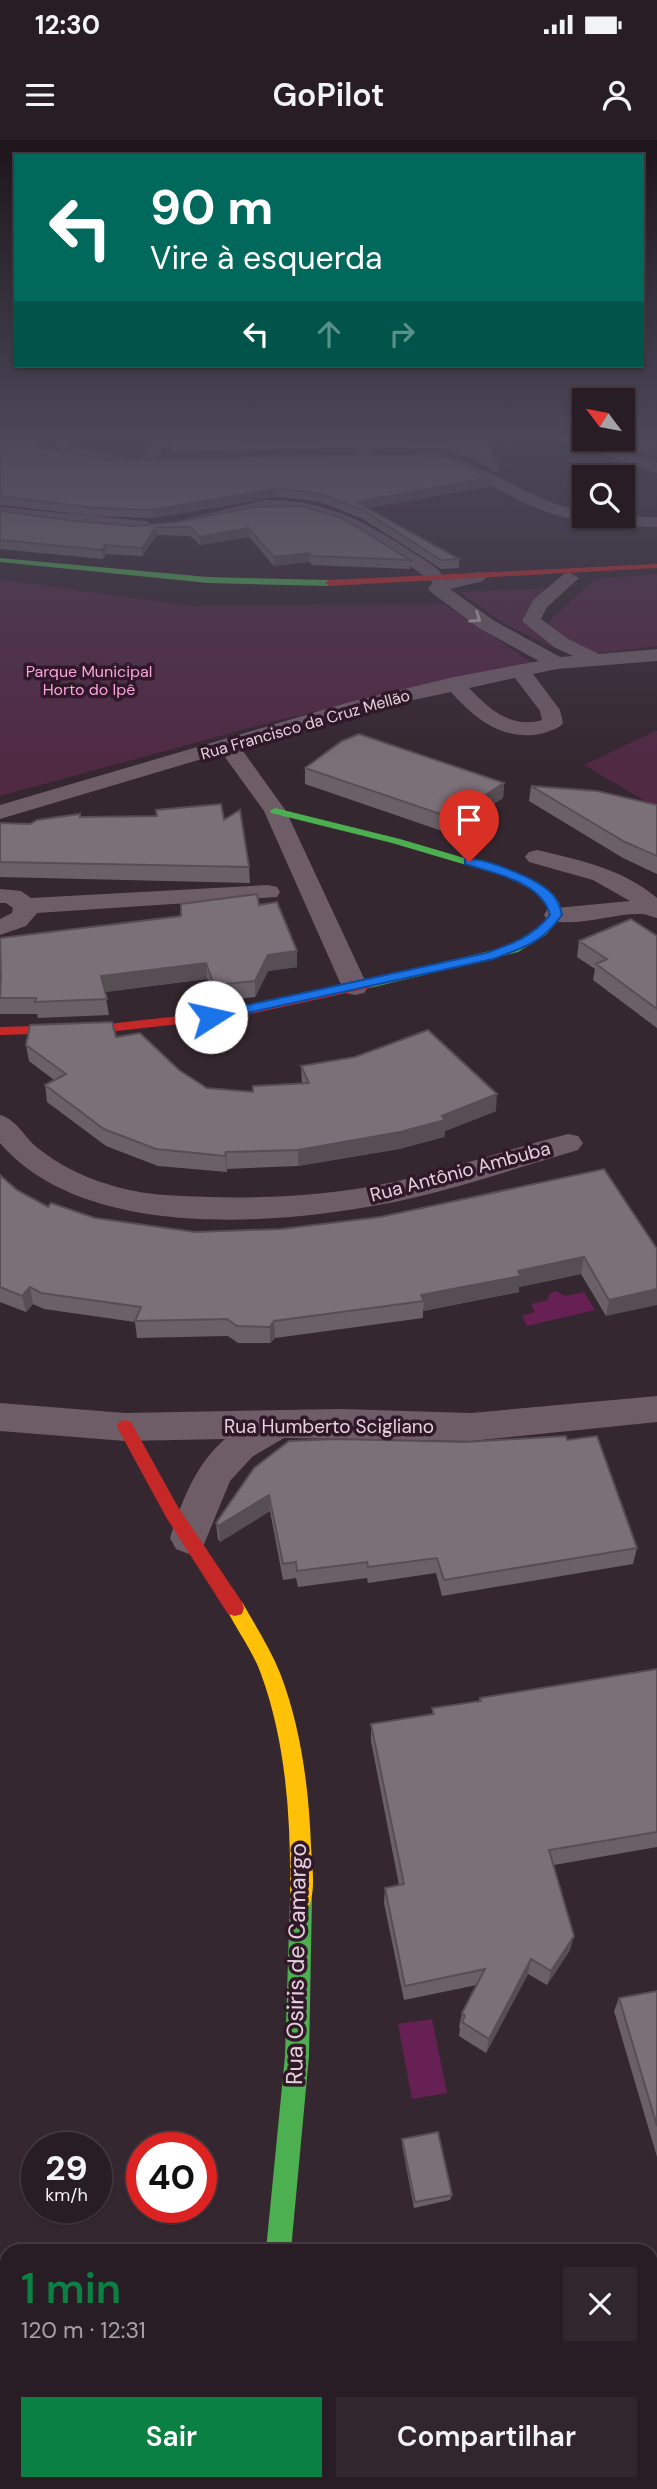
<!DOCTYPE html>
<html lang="pt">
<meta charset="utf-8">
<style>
body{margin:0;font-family:"DM Sans",sans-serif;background:#30262c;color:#f1f3f6;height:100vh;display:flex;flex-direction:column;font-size:26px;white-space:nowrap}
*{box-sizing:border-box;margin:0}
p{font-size:23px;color:#a5a2a6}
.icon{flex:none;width:38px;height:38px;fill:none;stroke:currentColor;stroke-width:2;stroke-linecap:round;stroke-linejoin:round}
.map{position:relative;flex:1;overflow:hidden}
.side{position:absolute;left:0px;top:2104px;width:658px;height:247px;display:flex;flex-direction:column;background:#281d24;border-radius:21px 21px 0 0;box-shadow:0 2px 5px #0004,0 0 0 2px #443b41}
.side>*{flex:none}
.hud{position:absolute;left:14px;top:14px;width:630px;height:214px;border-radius:0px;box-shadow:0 2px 5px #0004,0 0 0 2px #443b41;background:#00695c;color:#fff;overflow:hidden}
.needle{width:46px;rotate:302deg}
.tools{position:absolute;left:572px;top:248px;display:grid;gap:14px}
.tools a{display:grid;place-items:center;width:63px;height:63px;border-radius:0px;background:#281d24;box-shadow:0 2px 5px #0004,0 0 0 2px #443b41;font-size:35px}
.speed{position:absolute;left:21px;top:1992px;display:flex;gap:14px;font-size:35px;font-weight:700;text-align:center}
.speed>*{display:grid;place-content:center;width:91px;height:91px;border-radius:50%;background:#281d24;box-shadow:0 2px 5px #0004,0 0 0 2px #443b41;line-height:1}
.speed small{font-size:18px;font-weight:400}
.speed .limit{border:10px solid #d22;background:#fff;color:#111}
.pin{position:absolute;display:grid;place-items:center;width:60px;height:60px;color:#fff;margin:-72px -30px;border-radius:50% 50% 50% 0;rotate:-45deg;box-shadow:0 0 7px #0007}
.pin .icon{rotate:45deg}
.me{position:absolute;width:77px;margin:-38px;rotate:80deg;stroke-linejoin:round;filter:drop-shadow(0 0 5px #0008)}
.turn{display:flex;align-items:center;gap:24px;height:147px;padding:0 21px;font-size:32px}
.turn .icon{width:91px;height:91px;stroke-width:2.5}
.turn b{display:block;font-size:49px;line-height:60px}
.lanes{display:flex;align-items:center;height:66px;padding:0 21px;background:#0003;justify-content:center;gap:35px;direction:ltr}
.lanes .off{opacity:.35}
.round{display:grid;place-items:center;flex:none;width:74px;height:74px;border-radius:0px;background:#30262c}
.head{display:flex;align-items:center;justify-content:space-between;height:119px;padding:0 21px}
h1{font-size:42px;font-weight:600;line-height:52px;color:#0b8043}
.cta{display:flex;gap:14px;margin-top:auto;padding:14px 21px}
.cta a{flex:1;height:80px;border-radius:0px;background:#0b8043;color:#fff;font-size:28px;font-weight:600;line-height:80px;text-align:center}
.cta a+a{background:#30262c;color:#f1f3f6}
.status{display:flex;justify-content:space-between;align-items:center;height:49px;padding:0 35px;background:#281d24;direction:ltr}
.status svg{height:19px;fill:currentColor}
header{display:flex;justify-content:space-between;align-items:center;height:91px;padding:0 21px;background:#281d24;font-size:32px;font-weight:600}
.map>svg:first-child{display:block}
.green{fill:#502943}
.water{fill:#662053}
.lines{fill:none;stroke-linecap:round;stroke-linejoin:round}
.street{fill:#6e5c67;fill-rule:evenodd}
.fast{fill:#4caf50;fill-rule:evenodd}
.slow{fill:#ffc107;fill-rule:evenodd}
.jam{fill:#c62828;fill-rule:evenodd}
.wall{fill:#6b6067}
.shaded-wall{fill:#574e54}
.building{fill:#7c7078;stroke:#574e54;stroke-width:2}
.oneway{stroke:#baa9b3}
.route{fill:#1a73e8;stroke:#114b97;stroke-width:2}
.labels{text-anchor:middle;stroke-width:7;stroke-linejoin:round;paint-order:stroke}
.far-park-label{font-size:16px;fill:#fba4dd;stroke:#301828}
.far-street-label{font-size:16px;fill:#e3d2dc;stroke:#301828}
.street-label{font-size:19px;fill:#e3d2dc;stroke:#301828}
.near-street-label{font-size:23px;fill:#e3d2dc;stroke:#301828}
</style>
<div class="status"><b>12:30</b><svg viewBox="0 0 49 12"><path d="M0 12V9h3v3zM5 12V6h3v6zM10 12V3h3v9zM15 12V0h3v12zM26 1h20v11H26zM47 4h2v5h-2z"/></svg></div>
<header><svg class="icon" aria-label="menu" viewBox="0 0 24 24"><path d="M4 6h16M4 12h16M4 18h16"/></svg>GoPilot<svg class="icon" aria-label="person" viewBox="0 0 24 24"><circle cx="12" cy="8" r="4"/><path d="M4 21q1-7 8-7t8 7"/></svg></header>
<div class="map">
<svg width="657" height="2349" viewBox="0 0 657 2349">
<rect width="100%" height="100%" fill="#352730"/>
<path class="green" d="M657 434V506L592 514 544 486 595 439Z
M0 439 190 466 444 464 533 523 283 579 0 656Z
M550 448 526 472 547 494 556 509 507 485 459 452Z
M657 591V668L584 625 655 591Z"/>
<path class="water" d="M556 1151 565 1156 584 1152 595 1170 527 1186 522 1176 535 1172 531 1164 548 1160 549 1154Z
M432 1879 447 1953 412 1959 398 1884Z"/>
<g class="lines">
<path class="street" d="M56 296H70V305C87 313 126 315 134 321 119 334 74 318 58 310Z
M160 296H175L151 324H141L138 321Z
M352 296H366L373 315 370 318H360Z
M559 296H580L657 323V333L561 299Z
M421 311C481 317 526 361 584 372V376L657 377V387L608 386 555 375 524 363 459 329 416 319 413 316Z
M265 360C322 359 366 381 412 412 424 420 440 427 445 440L477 432 483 433 486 437 483 441 450 449 493 480 560 517 573 516 554 507 522 481 534 459 564 434 570 433 579 438 547 467 541 479 568 499 599 514 657 509V521L557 529 533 534 560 570 563 583C559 589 551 590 544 593 505 603 475 579 451 552L361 571 240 607 286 671 368 847 364 853 355 855 346 853 342 847 264 671 222 613 0 679V665L350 562 454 537 539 521 479 488 431 452 428 448 433 443 426 437C376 404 328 365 265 370 241 372 219 381 196 386L188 381 190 378ZM515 538 540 571 542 580C511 589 489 569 469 548Z
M0 367 146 381 154 386 146 391 0 377Z
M537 710C580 720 623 729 657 758V778C652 777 646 774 642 774 611 773 579 788 547 780L544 775 547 770 556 768 630 761 593 740 529 722 525 717 529 712Z
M268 745 277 747 280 752 277 757 37 773 26 786 0 795V779L12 773 13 768 6 763H0V749L21 751 31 758Z
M0 975C18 980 24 998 39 1009 58 1024 81 1036 104 1043 137 1055 174 1056 209 1057 268 1059 331 1055 389 1043 449 1030 508 1009 568 994L578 996 583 1003 578 1010C512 1029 446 1053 378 1065 266 1086 81 1098 0 1003Z
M657 1256V1282L471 1301 284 1298 252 1317 230 1341 202 1409 189 1414 176 1409 170 1398C182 1361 195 1325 225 1299L125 1301 0 1291V1263L125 1273 341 1269 471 1273Z
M657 2146V2201L651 2203V2148Z
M0 2174 7 2175V2231L0 2230Z
M281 2343H339L341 2349H283Z"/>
<path class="fast" d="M0 418 208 437 329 440 333 443 329 446 208 443 0 422Z
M275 668 400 699 515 733 548 750 559 762 562 775 547 794 518 812 370 848 366 847V841L510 806 539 788 550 775 547 763 540 754 507 737 392 703 271 673 270 671Z
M301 1747 309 1750 312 1758 309 1916 291 2110H266L285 1916 290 1758 293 1750Z"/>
<path class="slow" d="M235 1460 242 1462C255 1485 270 1508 280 1533 301 1587 309 1649 311 1707 312 1725 316 1749 309 1766L301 1769 293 1766 290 1758C291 1683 287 1605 261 1534 253 1511 237 1491 226 1468L228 1462Z"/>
<path class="jam" d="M657 424V428L329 446 325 443 329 440Z
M370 840 374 841V847L232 878 108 892 0 895V887L108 884 232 870Z
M125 1280 131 1282 178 1367 242 1462 244 1468 242 1474 235 1476 228 1474 166 1377 117 1287 119 1282Z"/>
</g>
<path class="wall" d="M0 296 41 308 111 320 490 338 489 347 367 368 459 419V428L441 429 363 379 323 363 300 359 276 357 154 378 96 376 0 365Z
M484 296 498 325 497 333 471 318 442 309 365 307 170 312 169 304Z
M623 296H657L649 315 600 299H623Z
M253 367 410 420V429L312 425 309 422 274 426 249 397 200 405 190 396 157 395 142 416 106 414 103 419 0 409V371L75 381 133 386 178 382Z
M305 628 504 643 503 658 461 685 445 692 305 644Z
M531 646 657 665V734L623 718 529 661Z
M81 677 224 680 249 727 250 743 0 737V683L30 684Z
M259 765 297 811V827L268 831 255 857 215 861 207 839 105 852 109 875 38 878 37 874H0V840L181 776Z
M657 796V888L593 840 595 829 577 817 579 801Z
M116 897 179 930 207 948 253 952 302 944 301 926 496 971 445 991 444 997 399 1009 298 1026 227 1029V1032L158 1026 106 1006 47 962 45 945 54 940 29 921 26 905Z
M0 1035 17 1050 48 1067 95 1078 195 1092 657 1109 606 1176 581 1134 519 1147V1152L423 1171V1178L275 1198 270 1203H238L228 1196 137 1198 135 1182 44 1169 33 1164 26 1172 0 1162Z
M567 1300 637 1408 633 1424 442 1456 436 1433 368 1443 367 1438 298 1447 296 1438 283 1440 270 1371 220 1402 218 1399 216 1383 254 1328 466 1302Z
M657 1529V1707L554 1725 570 1810 547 1845 528 1834 486 1913 459 1896 460 1888 459 1887 462 1873 477 1845 404 1860 384 1763 385 1748 399 1745 371 1601V1584L432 1575V1568L479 1561 480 1558Z
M657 1851V2017L614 1871 619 1858Z
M402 1999 452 2055 450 2060 414 2068 402 2005Z"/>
<path class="shaded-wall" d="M42 296H47L37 315 36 307Z
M650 306H657V314L649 315Z
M490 338 489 347 361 369 356 362Z
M275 349 276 357 154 378 153 370Z
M156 387 157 395 142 416V408Z
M248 388 249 397 200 405V397Z
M105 405 106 414 103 419 102 410Z
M309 413V422L274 426V417Z
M504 643 503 658 461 685 445 692 446 676Z
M297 811V827L268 831 255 857V841L268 815Z
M206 823 207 839 103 852 101 836Z
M497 954 496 971 445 991 444 997 399 1009 298 1026V1010L442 976Z
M226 1012 227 1029V1032L225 1016Z
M584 1117 581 1134 519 1147V1152L423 1171 424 1161 421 1155 518 1131Z
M30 1147 33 1164 26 1172 22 1156Z
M657 1149V1165L606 1176 609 1160Z
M274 1181 275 1198 270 1203V1187Z
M269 1355 270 1371 220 1402 218 1386Z
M574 1796 570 1810 547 1845 551 1831Z
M531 1819 528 1834 486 1913 489 1899Z"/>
<path class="building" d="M0 296H42L36 307 111 320 365 315 441 316 459 321 490 338 356 362 459 419 441 420 363 370 323 355 300 351 275 349 153 370 95 368 0 356Z
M181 296H484L498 325 471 310 442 301 365 299 169 304 176 297Z
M623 296H657V306H650L623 298Z
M302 366 344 379 410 420 312 416 309 413 274 417 248 388 200 397 190 387H156L142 408 105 405 102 410 0 400V371L75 381 133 386 178 382 253 367Z
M359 594 504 643 462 670 446 676 305 628 342 601Z
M531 646 597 651 657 665V716L625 702Z
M221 664 224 680 240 670 249 727 0 722V683L30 684 37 680 80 674V677L157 676 156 670Z
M257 754 259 765 277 762 297 811 268 815 255 841 214 845 206 823 101 836 107 859 35 862 36 858H0L1 837 0 798 181 776V764Z
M631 779 657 796V869L596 824 607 819 579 801Z
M112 882 116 897 140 893 179 930 207 948 253 952V946L309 943 301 926 355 917 428 890 497 954 442 976 445 980 400 992 298 1010 226 1012 225 1016 156 1009 104 989 45 945 66 934 26 905 30 885Z
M604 1029 657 1109V1149L609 1160 584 1117 518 1131 521 1136 421 1155 424 1161 274 1181 270 1187 237 1186 227 1179 135 1181 141 1167 41 1153 30 1147 22 1156 0 1147V1035L17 1050 48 1067 51 1063 95 1078 195 1092 281 1089 380 1077Z
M566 1296 567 1300 597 1296 637 1408 444 1440 437 1418 368 1427 367 1422 297 1431 296 1422 283 1424 269 1355 218 1386 216 1383 254 1328 289 1301 337 1299 466 1302Z
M657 1529V1692L549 1710 574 1796 551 1831 531 1819 489 1899 462 1882 465 1876 462 1873 485 1829 405 1846 385 1748 404 1744 371 1584 434 1574 432 1568 481 1561 480 1558Z
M657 1851V1986L619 1858Z
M438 1992 452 2055 415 2062 402 1999Z"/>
<defs><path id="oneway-chevron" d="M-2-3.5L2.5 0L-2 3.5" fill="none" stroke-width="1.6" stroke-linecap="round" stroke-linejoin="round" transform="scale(1.75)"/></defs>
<use class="oneway" href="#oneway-chevron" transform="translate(476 478) rotate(34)"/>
<linearGradient id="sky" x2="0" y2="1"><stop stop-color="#1d151a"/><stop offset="0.47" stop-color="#4b4759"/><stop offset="1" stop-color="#4b4759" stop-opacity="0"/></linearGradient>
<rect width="657" height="625" fill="url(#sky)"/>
<path class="route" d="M465 719C483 717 535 738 549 751 557 757 560 765 562 775 542 803 525 807 493 819L211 881 205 877 211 873 486 813C512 804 532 797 550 775 542 742 494 733 465 724Z"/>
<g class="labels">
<g class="far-park-label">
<text x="89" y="537">Parque Municipal<tspan x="89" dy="18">Horto do Ipê</tspan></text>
</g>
<g class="far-street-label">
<text transform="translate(305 584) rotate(-16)" y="6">Rua Francisco da Cruz Mellão</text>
</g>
<g class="street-label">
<text transform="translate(460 1031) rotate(-15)" y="7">Rua Antônio Ambuba</text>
<text x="329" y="1293">Rua Humberto Scigliano</text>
</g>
<g class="near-street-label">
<text transform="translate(296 1824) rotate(-89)" y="8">Rua Osiris de Camargo</text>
</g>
</g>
</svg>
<div class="tools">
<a><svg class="needle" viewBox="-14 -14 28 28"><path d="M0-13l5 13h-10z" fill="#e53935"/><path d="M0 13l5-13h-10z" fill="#a5a2a6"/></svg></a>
<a><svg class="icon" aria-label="search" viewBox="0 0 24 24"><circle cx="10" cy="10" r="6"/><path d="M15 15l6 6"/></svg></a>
</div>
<div class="speed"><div>29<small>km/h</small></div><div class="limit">40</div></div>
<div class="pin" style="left:469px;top:722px;background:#d93025"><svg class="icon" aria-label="arrive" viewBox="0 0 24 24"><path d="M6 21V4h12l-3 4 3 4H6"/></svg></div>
<svg class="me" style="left:211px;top:877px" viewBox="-20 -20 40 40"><circle r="19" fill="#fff"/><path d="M0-13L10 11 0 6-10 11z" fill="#1a73e8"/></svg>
<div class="hud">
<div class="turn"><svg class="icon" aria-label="left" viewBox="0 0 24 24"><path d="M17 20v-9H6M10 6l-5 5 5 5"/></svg><div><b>90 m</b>Vire à esquerda</div></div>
<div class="lanes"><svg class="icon" aria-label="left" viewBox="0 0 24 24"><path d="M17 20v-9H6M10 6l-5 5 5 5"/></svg><svg class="icon off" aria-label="ahead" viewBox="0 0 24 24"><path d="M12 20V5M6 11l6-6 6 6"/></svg><svg class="icon off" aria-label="right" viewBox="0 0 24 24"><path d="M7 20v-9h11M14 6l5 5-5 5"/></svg></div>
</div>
<section class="side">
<div class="head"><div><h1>1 min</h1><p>120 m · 12:31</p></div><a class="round"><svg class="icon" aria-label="close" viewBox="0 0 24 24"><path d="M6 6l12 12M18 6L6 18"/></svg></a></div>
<div class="cta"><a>Sair</a><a>Compartilhar</a></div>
</section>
</div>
